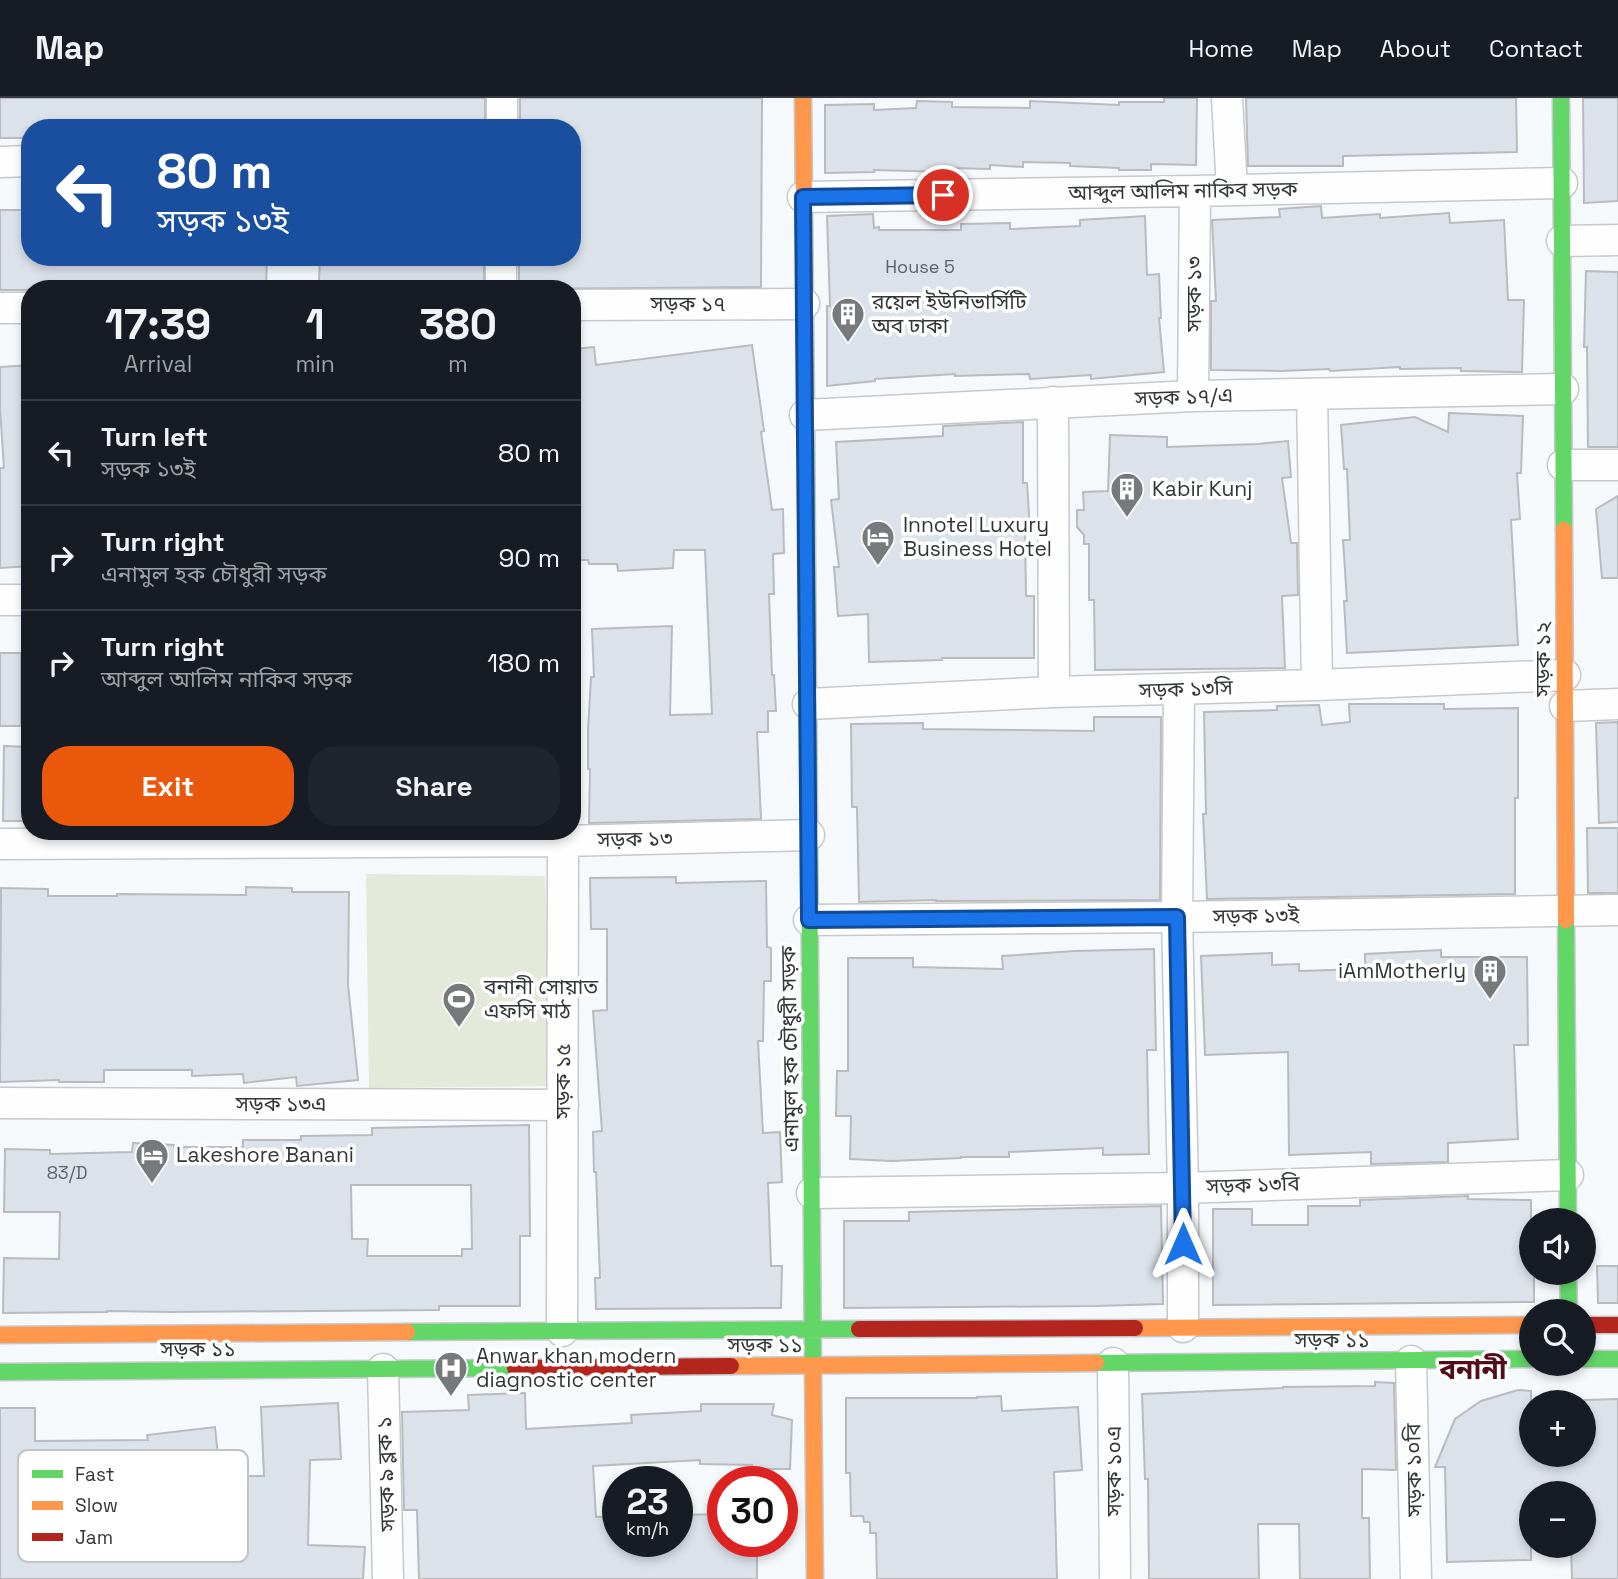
<!DOCTYPE html>
<meta charset="utf-8">
<style>
body{margin:0;font-family:"Space Grotesk","Noto Sans Bengali",sans-serif;background:#20242c;color:#f1f3f6;height:100vh;display:flex;flex-direction:column;font-size:26px;white-space:nowrap}
*{box-sizing:border-box;margin:0}
p{font-size:23px;color:#9ea1a6}
.icon{flex:none;width:38px;height:38px;fill:none;stroke:currentColor;stroke-width:2;stroke-linecap:round;stroke-linejoin:round}
.map{position:relative;flex:1;overflow:hidden}
.details{position:absolute;left:21px;top:182px;width:560px;height:560px;display:flex;flex-direction:column;background:#171b24;border-radius:28px;box-shadow:0 4px 10px #0003}
.details>*{flex:none}
.guide{position:absolute;left:21px;top:21px;width:560px;height:147px;border-radius:28px;box-shadow:0 4px 10px #0003;background:#1a4fa0;color:#fff;overflow:hidden}
.controls{position:absolute;left:1519px;top:1110px;display:grid;gap:14px}
.controls a{display:grid;place-items:center;width:77px;height:77px;border-radius:50%;background:#171b24;box-shadow:0 4px 10px #0003;font-size:35px}
.speed{position:absolute;left:602px;top:1368px;display:flex;gap:14px;font-size:35px;font-weight:700;text-align:center}
.speed>*{display:grid;place-content:center;width:91px;height:91px;border-radius:50%;background:#171b24;box-shadow:0 4px 10px #0003;line-height:1}
.speed small{font-size:18px;font-weight:400}
.speed .limit{border:10px solid #d22;background:#fff;color:#111}
.pin{position:absolute;display:grid;place-items:center;width:60px;height:60px;color:#fff;margin:-30px;border:4px solid #fff;border-radius:50%;box-shadow:0 2px 7px #0007}
.me{position:absolute;width:77px;margin:-38px;rotate:0deg;stroke-linejoin:round;filter:drop-shadow(0 0 5px #0008)}
.turn{display:flex;align-items:center;gap:24px;height:147px;padding:0 21px;font-size:32px}
.turn .icon{width:91px;height:91px;stroke-width:2.5}
.turn b{display:block;font-size:49px;line-height:60px}
.eta{display:flex;justify-content:space-evenly;align-items:center;height:119px;text-align:center}
.eta b{font-size:42px;font-weight:700;line-height:49px}
.primary-button{display:flex;gap:14px;margin-top:auto;padding:14px 21px}
.primary-button a{flex:1;height:80px;border-radius:28px;background:#ea580c;color:#fff;font-size:28px;font-weight:700;line-height:80px;text-align:center}
.primary-button a+a{background:#20242c;color:#f1f3f6}
ul{padding:0;list-style:none}
li{display:flex;align-items:center;gap:21px;height:105px;padding:0 21px;border-top:2px solid #363941}
li div{flex:1}
li b{display:block;font-size:26px}
li em{font-style:normal}
header{display:flex;align-items:center;gap:42px;box-sizing:border-box;height:98px;padding:0 35px;background:#171b24;border-bottom:2px solid #363941}
header strong{font-size:33px}
nav{display:flex;gap:38px;margin-inline-start:auto;font-size:24px}
.map>svg:first-child{display:block}
.green{fill:#e4e9d9}
.building{fill:#dbe2ea;stroke:#b9bbbe;stroke-width:2;fill-rule:evenodd}
.lines{fill:none;stroke-linecap:round;stroke-linejoin:round}
.street-casing{stroke:#c6c9cc;stroke-width:33}
.fast-casing{stroke:#c6c9cc;stroke-width:19}
.slow-casing{stroke:#c6c9cc;stroke-width:19}
.jam-casing{stroke:#c6c9cc;stroke-width:19}
.street{stroke:#fefeff;stroke-width:30}
.fast{stroke:#63d668;stroke-width:16}
.slow{stroke:#ff974d;stroke-width:16}
.jam{stroke:#b3261e;stroke-width:16}
.route-casing{stroke:#114b97;stroke-width:18}
.route{stroke:#1a73e8;stroke-width:12}
.labels{text-anchor:middle;stroke-width:7;stroke-linejoin:round;paint-order:stroke}
.number-label{font-size:18px;fill:#5d6165}
.street-label{font-size:21px;fill:#333639;stroke:#fff}
.poi-label{font-size:21px;fill:#333639;stroke:#fff;text-anchor:start}
.district-label{font-size:28px;font-weight:bold;fill:#530d19;stroke:#fff}
.key{fill:#fff;stroke:#c2c3c4;stroke-width:2}
.key-label{font-size:19px;fill:#333639}
</style>
<header>
<strong>Map</strong>
<nav><a>Home</a><a>Map</a><a>About</a><a>Contact</a></nav>
</header>
<div class="map">
<svg width="1618" height="1481" viewBox="0 0 1618 1481">
<rect width="100%" height="100%" fill="#f6f9fc"/>
<path class="green" d="M366 776 545 778 553 988 369 990Z"/>
<path class="building" d="M0 0H485V30H234V28L30 30V40H0Z
M520 0H762L761 189 519 191V159H572V30H520Z
M1164 0H1197L1196 67 1151 66V72H1119V70L1070 68V65L1023 64V69L990 67V71L951 70 950 74 874 72V74L825 75V7L874 6V12L916 10 917 3 952 4V9L1030 10V3L1119 7V4H1164Z
M1246 0H1516L1517 54 1343 58V68H1248Z
M1583 0H1618V103L1584 105Z
M1321 108 1322 120 1380 116V120L1449 115 1450 125 1504 122 1508 202H1524L1522 274 1461 273V270L1400 271V269L1330 273 1329 271 1281 273 1211 272V203H1216L1212 122 1280 119 1279 111Z
M0 112H30V159H267L266 191H30V192H0Z
M873 116 874 130 879 129V132H961V126L1010 125V131L1080 128V122L1145 118 1147 177 1159 176 1161 220H1159L1164 274 1091 281V277L1030 281 1029 276 955 278V276L875 281V283L827 288V208H830L827 118Z
M320 159H484V191H457V188L380 184V187L319 184Z
M1586 173 1618 174V349H1588L1587 249H1584Z
M752 247 764 333 761 334 772 412 783 411 784 455 773 456 774 496H769L772 577H774L776 613H768V634H757L761 721 589 725 590 671H588V632L591 579H594L592 531 672 528 670 617 712 616 705 452H674L673 470 618 473 617 466H589L588 462H572V251L594 249 596 267Z
M30 267V468L0 470V370H4L0 311V269Z
M1449 315 1523 318 1521 375H1517L1520 421 1511 422 1518 547 1347 555 1344 503H1347L1343 442H1350L1347 371H1344L1341 327 1415 319 1448 334Z
M1023 324V385H1027L1030 432 1025 433 1026 498H1034V560H942V562L869 564 868 516 838 518 834 469H839L831 402 839 401 836 344 943 338V328Z
M1110 337 1167 339V349L1258 346 1288 343 1291 379 1282 380 1291 445H1297L1298 497 1282 498 1285 570 1095 572 1094 502H1089V446H1084V437L1077 429V412H1084L1083 394 1108 393Z
M1618 398V480H1602L1596 411Z
M0 555H21V628H0Z
M1349 606H1444V611L1518 610V700H1515V796L1207 801 1203 716H1206L1204 614 1277 612V608L1319 607 1322 627 1350 624Z
M1094 619H1161L1160 802 936 803V802L859 804 857 709H852L851 626 923 625V631L1094 633Z
M1618 624V724L1599 725 1596 625Z
M4 648 30 649V723H3Z
M1587 730H1618V795H1588Z
M676 779V785L766 783 767 849 771 850V883H764L763 943H758L763 1035 780 1034 782 1084 768 1085 771 1168H782L781 1210 596 1211 595 1180H600L596 1074H594L593 1034 602 1033 593 913 607 912V831H591L590 780Z
M246 789 292 790V794H349L348 887 358 982 297 988 296 979 244 985 243 976 192 978V972H104V984H59V982L0 984 1 790 48 791V798H117V796L246 797Z
M1154 851 1156 952H1147L1149 1056 1103 1057V1050L1009 1054V1059H961V1060L891 1063 850 1061 851 1018H836L837 973H848V860H913V869L1003 871 1002 858 1075 853Z
M1441 852V859H1527L1528 947H1514L1518 1041 1448 1045V1064L1371 1066V1054L1289 1057 1288 954 1205 957 1201 858 1272 855V867L1299 866V873L1365 871V856Z
M529 1027 530 1138H520V1208H439V1212L170 1214 107 1213V1214L3 1215 4 1160 59 1161 60 1114H4L5 1051 50 1052V1056L132 1054 133 1045 174 1047V1049H243V1042H301V1038L372 1037V1030ZM351 1087H471L472 1151H462V1158H367L368 1141H352Z
M1468 1098V1101L1531 1102V1174H1534V1204L1213 1207V1111H1252V1127H1308V1108H1360V1102Z
M1161 1108 1163 1206 1097 1208 844 1210V1123H909V1114Z
M1597 1168H1618V1205H1598Z
M1375 1284 1394 1285 1396 1372 1362 1371V1420H1369L1370 1481H1300L1299 1426H1258L1259 1481H1149L1148 1381H1145L1142 1296 1283 1290V1289L1375 1288Z
M1518 1292 1531 1293V1356H1584V1302L1618 1301V1481H1572L1571 1447H1584V1395H1531V1462L1447 1464 1445 1369H1435L1455 1321 1481 1303Z
M525 1295 526 1331 632 1325 631 1317 701 1313V1306H774L772 1317 792 1322 790 1371H752V1367L700 1366V1362L593 1368 596 1419 618 1418V1444H677V1417L723 1416V1444H757V1481H419L417 1412H404L402 1314 469 1312 468 1297Z
M1001 1298 1002 1313 1078 1309 1082 1372 1054 1374 1057 1481H877L876 1435H870V1424H864L863 1418H851L850 1375H846V1300H977V1299Z
M338 1305 341 1361 310 1362 308 1447 365 1449 363 1481H0V1310H35V1343L148 1342 147 1337 215 1329 220 1378H264L261 1309Z"/>
<g class="lines">
<defs>
<path id="street" d="M1227 0 1232 92
M502 30V0
M0 64 30 63
M803 99 1195 93 1562 85
M1562 143 1618 142
M501 159V191
M572 207 804 206
M0 210H30
M1312 296 1317 587
M1193 298 1195 93
M1053 304 1054 594
M805 317 1193 298 1563 291
M1563 367H1618
M0 502H30
M1179 591 1177 819 1183 1090V1229
M808 606 1054 594 1317 587 1565 577
M1565 608 1618 606
M0 746 564 743 809 737
M809 822 1177 819 1618 812
M0 1005 563 1007
M812 1095 1183 1090 1568 1077
M562 1233 563 733
M1411 1263 1416 1481
M1113 1265 1115 1481
M383 1271 388 1481"/>
<path id="fast" d="M1561 0 1564 432
M806 319 813 1276
M1566 822 1568 1122
M1568 1174 1569 1213
M407 1234 859 1231
M1584 1261H1618
M1096 1265 1531 1261
M0 1274 515 1270"/>
<path id="slow" d="M803 0 806 319
M1564 432 1566 822
M1135 1230 1531 1227
M0 1237 407 1234
M731 1268 1096 1265
M813 1276 815 1481"/>
<path id="jam" d="M1584 1227H1618
M859 1231 1135 1230
M515 1270 731 1268"/>
</defs>
<use href="#street" class="street-casing"/>
<use href="#fast" class="fast-casing"/>
<use href="#slow" class="slow-casing"/>
<use href="#jam" class="jam-casing"/>
<use href="#street" class="street"/>
<use href="#fast" class="fast"/>
<use href="#slow" class="slow"/>
<use href="#jam" class="jam"/>
</g>
<g class="lines">
<defs>
<path id="route" d="M943 97 803 99 809 822 1177 819 1183 1146"/>
</defs>
<use href="#route" class="route-casing"/>
<use href="#route" class="route"/>
</g>
<defs>
<symbol id="building-pin" viewBox="-11 -11 22 30"><path d="M0 17L-7.5 6A9.5 9.5 0 1 1 7.5 6Z" fill="#777a7d" stroke="#fff"/><path d="M-4-6H4V6H1V3H-1V6H-4ZM-2.5-4.3h1.7v1.8h-1.7ZM.8-4.3h1.7v1.8H.8ZM-2.5-1h1.7V.8h-1.7ZM.8-1h1.7V.8H.8Z" fill="#fff"/></symbol>
<symbol id="hotel-pin" viewBox="-11 -11 22 30"><path d="M0 17L-7.5 6A9.5 9.5 0 1 1 7.5 6Z" fill="#777a7d" stroke="#fff"/><path d="M-6-4.5h1.5V1H6V5H4.5V3h-9V5H-6ZM-4 0a1.8 1.8 0 1 1 3.6 0ZM.5 0V-2.5h3Q6-2.5 6 0Z" fill="#fff"/></symbol>
<symbol id="stadium-pin" viewBox="-11 -11 22 30"><path d="M0 17L-7.5 6A9.5 9.5 0 1 1 7.5 6Z" fill="#777a7d" stroke="#fff"/><path d="M0-5a6.5 5 0 1 0 0 10a6.5 5 0 1 0 0-10ZM-3.5-1.8h7v3.6h-7Z" fill="#fff"/></symbol>
<symbol id="hospital-pin" viewBox="-11 -11 22 30"><path d="M0 17L-7.5 6A9.5 9.5 0 1 1 7.5 6Z" fill="#777a7d" stroke="#fff"/><path d="M-5-5h3v3.5h4V-5h3V5h-3V1.5h-4V5h-3Z" fill="#fff"/></symbol>
</defs>
<g fill-rule="evenodd">
<use href="#building-pin" x="829" y="197" width="38" height="52"/>
<use href="#building-pin" x="1108" y="372" width="38" height="52"/>
<use href="#hotel-pin" x="859" y="420" width="38" height="52"/>
<use href="#building-pin" x="1471" y="854" width="38" height="52"/>
<use href="#stadium-pin" x="440" y="882" width="38" height="52"/>
<use href="#hotel-pin" x="133" y="1038" width="38" height="52"/>
<use href="#hospital-pin" x="432" y="1251" width="38" height="52"/>
</g>
<g class="labels">
<g class="number-label">
<text x="920" y="175">House 5</text>
<text x="67" y="1081">83/D</text>
</g>
<g class="street-label">
<text transform="translate(1183 93) rotate(-1)" y="7">আব্দুল আলিম নাকিব সড়ক</text>
<text transform="translate(1194 196) rotate(-90)" y="7">সড়ক ১৩</text>
<text x="688" y="213">সড়ক ১৭</text>
<text transform="translate(1184 299) rotate(-2)" y="7">সড়ক ১৭/এ</text>
<text transform="translate(1543 561) rotate(-90)" y="7">সড়ক ১২</text>
<text transform="translate(1186 591) rotate(-2)" y="7">সড়ক ১৩সি</text>
<text transform="translate(635 741) rotate(-1)" y="7">সড়ক ১৩</text>
<text transform="translate(1256 818) rotate(-1)" y="7">সড়ক ১৩ই</text>
<text transform="translate(790 951) rotate(-91)" y="7">এনামুল হক চৌধুরী সড়ক</text>
<text transform="translate(563 983) rotate(-90)" y="7">সড়ক ১৫</text>
<text x="281" y="1013">সড়ক ১৩এ</text>
<text transform="translate(1253 1087) rotate(-2)" y="7">সড়ক ১৩বি</text>
<text x="1332" y="1249">সড়ক ১১</text>
<text x="765" y="1254">সড়ক ১১</text>
<text x="198" y="1258">সড়ক ১১</text>
<text transform="translate(1414 1372) rotate(-91)" y="7">সড়ক ১০বি</text>
<text transform="translate(1114 1373) rotate(-90)" y="7">সড়ক ১০এ</text>
<text transform="translate(386 1376) rotate(-92)" y="7">সড়ক ৯ ব্লক ১</text>
</g>
<g class="poi-label">
<text x="872" y="211">রয়েল ইউনিভার্সিটি<tspan x="872" dy="24">অব ঢাকা</tspan></text>
<text x="1152" y="398">Kabir Kunj</text>
<text x="903" y="434">Innotel Luxury<tspan x="903" dy="24">Business Hotel</tspan></text>
<text x="1466" y="880" text-anchor="end">iAmMotherly</text>
<text x="484" y="896">বনানী সোয়াত<tspan x="484" dy="24">এফসি মাঠ</tspan></text>
<text x="176" y="1064">Lakeshore Banani</text>
<text x="476" y="1265">Anwar khan modern<tspan x="476" dy="24">diagnostic center</tspan></text>
</g>
<g class="district-label">
<text x="1473" y="1281">বনানী</text>
</g>
</g>
<rect x="18" y="1352" width="230" height="112" rx="10" class="key"/>
<rect x="32" y="1372" width="31" height="8" fill="#63d668"/>
<rect x="32" y="1403" width="31" height="9" fill="#ff974d"/>
<rect x="32" y="1435" width="31" height="8" fill="#b3261e"/>
<g class="key-label">
<text x="75" y="1383">Fast</text>
<text x="75" y="1414">Slow</text>
<text x="75" y="1446">Jam</text>
</g>
</svg>
<div class="controls">
<a><svg class="icon" aria-label="sound" viewBox="0 0 24 24"><path d="M4 9h4l5-4v14l-5-4H4zM17 9q2 3 0 6"/></svg></a>
<a><svg class="icon" aria-label="search" viewBox="0 0 24 24"><circle cx="10" cy="10" r="6"/><path d="M15 15l6 6"/></svg></a>
<a>+</a>
<a>−</a>
</div>
<div class="speed"><div>23<small>km/h</small></div><div class="limit">30</div></div>
<div class="pin" style="left:943px;top:97px;background:#d93025"><svg class="icon" aria-label="arrive" viewBox="0 0 24 24"><path d="M6 21V4h12l-3 4 3 4H6"/></svg></div>
<svg class="me" style="left:1183px;top:1146px" viewBox="-20 -20 40 40"><path d="M0-17L14 15 0 8-14 15z" fill="#1a73e8" stroke="#fff" stroke-width="4"/></svg>
<div class="guide">
<div class="turn"><svg class="icon" aria-label="left" viewBox="0 0 24 24"><path d="M17 20v-9H6M10 6l-5 5 5 5"/></svg><div><b>80 m</b>সড়ক ১৩ই</div></div>
</div>
<section class="details">
<div class="eta">
<div><b>17:39</b><p>Arrival</p></div>
<div><b>1</b><p>min</p></div>
<div><b>380</b><p>m</p></div>
</div>
<ul>
<li><svg class="icon" aria-label="left" viewBox="0 0 24 24"><path d="M17 20v-9H6M10 6l-5 5 5 5"/></svg><div><b>Turn left</b><p>সড়ক ১৩ই</p></div><em>80 m</em></li>
<li><svg class="icon" aria-label="right" viewBox="0 0 24 24"><path d="M7 20v-9h11M14 6l5 5-5 5"/></svg><div><b>Turn right</b><p>এনামুল হক চৌধুরী সড়ক</p></div><em>90 m</em></li>
<li><svg class="icon" aria-label="right" viewBox="0 0 24 24"><path d="M7 20v-9h11M14 6l5 5-5 5"/></svg><div><b>Turn right</b><p>আব্দুল আলিম নাকিব সড়ক</p></div><em>180 m</em></li>
</ul>
<div class="primary-button"><a>Exit</a><a>Share</a></div>
</section>
</div>
